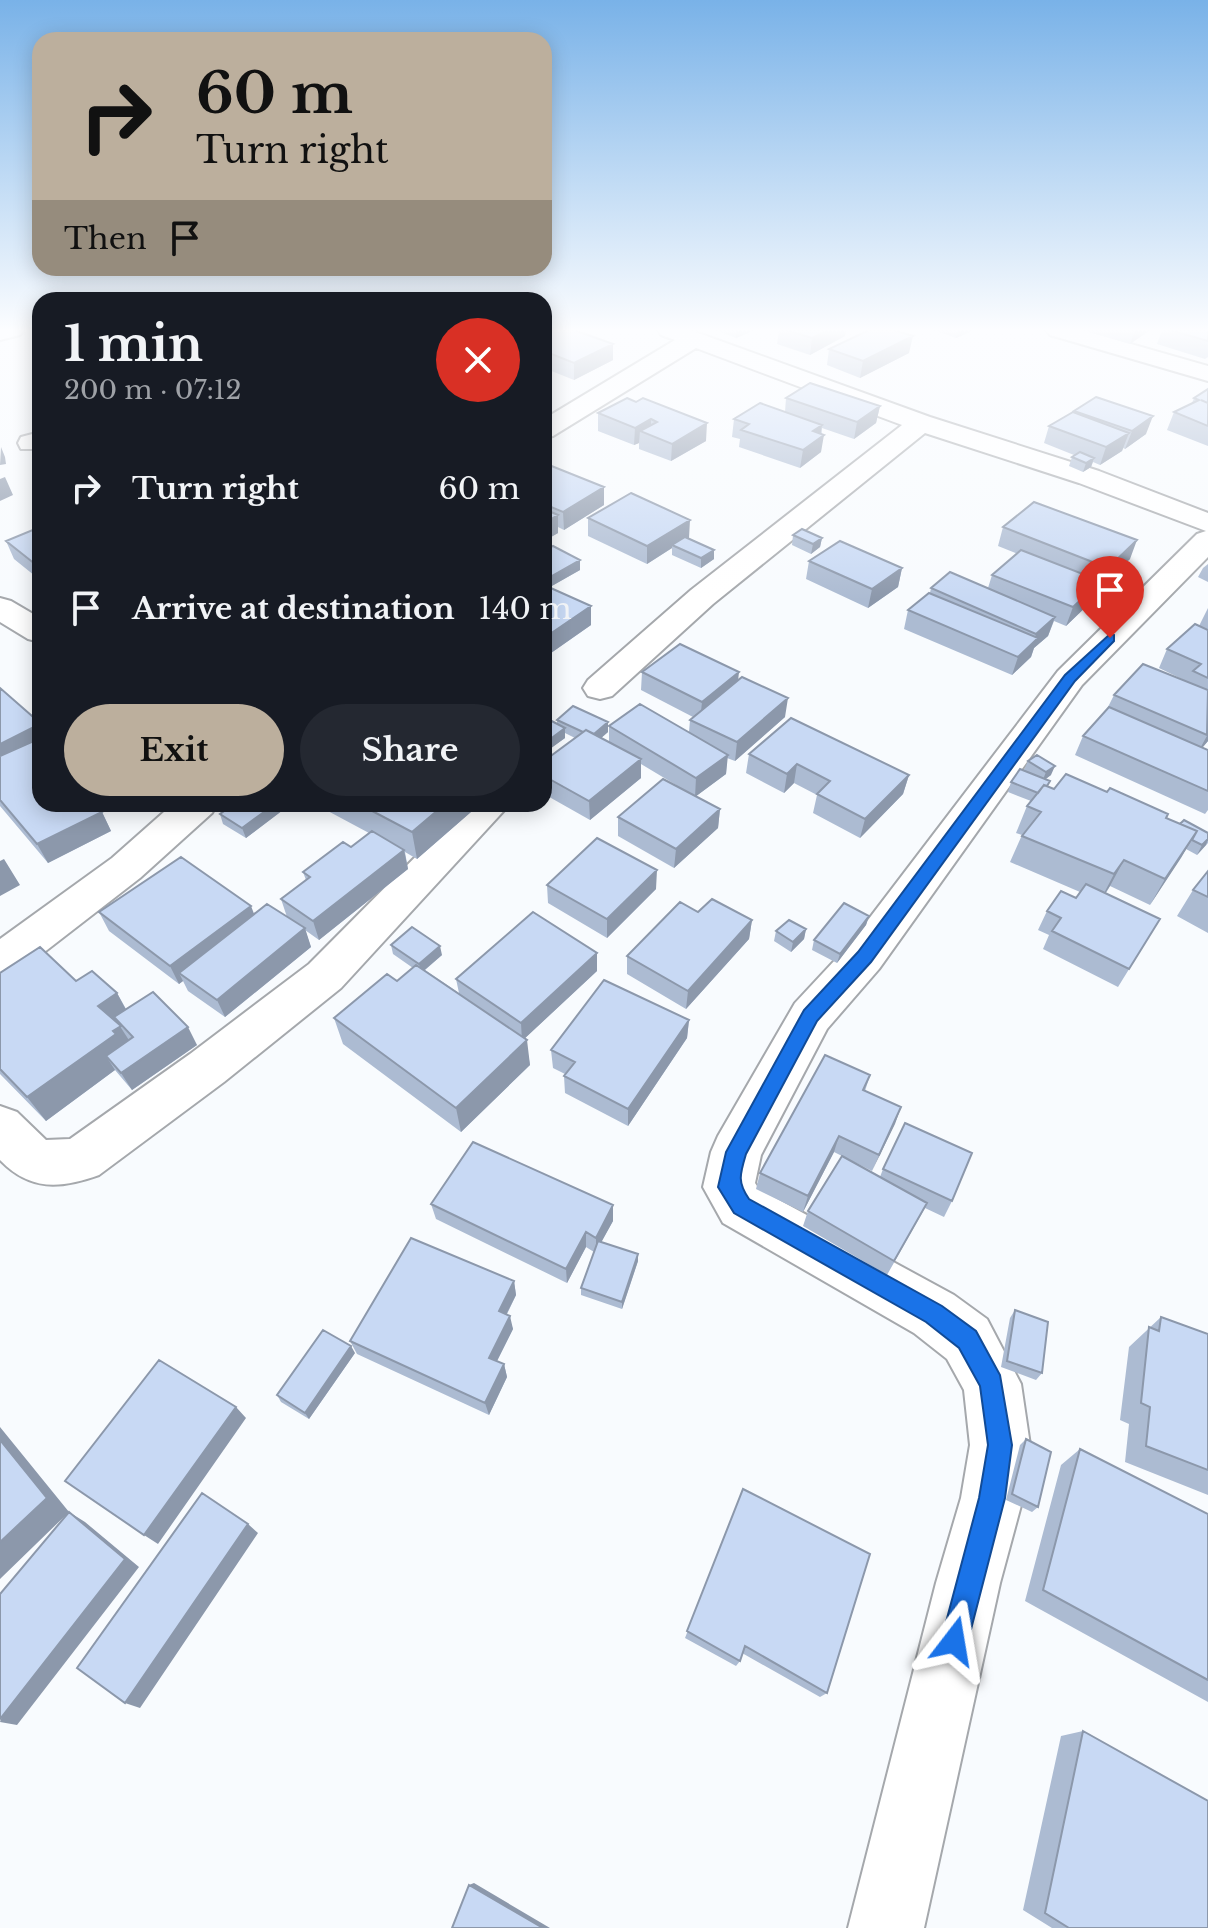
<!DOCTYPE html>
<meta charset="utf-8">
<style>
body{margin:0;font-family:"Libre Baskerville",serif;background:#242831;color:#f1f3f6;height:100vh;display:flex;flex-direction:column;font-size:30px;white-space:nowrap}
*{box-sizing:border-box;margin:0}
p{font-size:26px;color:#9ea1a6}
.icon{flex:none;width:44px;height:44px;fill:none;stroke:currentColor;stroke-width:2;stroke-linecap:round;stroke-linejoin:round}
.map{position:relative;flex:1;overflow:hidden}
.sheet{position:absolute;left:32px;top:292px;width:520px;height:520px;display:flex;flex-direction:column;background:#171b24;border-radius:24px;box-shadow:0 4px 20px #0003}
.sheet>*{flex:none}
.top-card{position:absolute;left:32px;top:32px;width:520px;height:244px;border-radius:24px;box-shadow:0 4px 20px #0003;background:#bcaf9d;color:#111;overflow:hidden}
.pin{position:absolute;display:grid;place-items:center;width:68px;height:68px;color:#fff;margin:-82px -34px;border-radius:50% 50% 50% 0;rotate:-45deg;box-shadow:0 0 8px #0007}
.pin .icon{rotate:45deg}
.me{position:absolute;width:88px;margin:-44px;rotate:14deg;stroke-linejoin:round;filter:drop-shadow(0 0 6px #0008)}
.turn{display:flex;align-items:center;gap:28px;height:168px;padding:0 32px;font-size:36px}
.turn .icon{width:104px;height:104px;stroke-width:2.5}
.turn b{display:block;font-size:56px;line-height:68px}
.then{display:flex;align-items:center;height:76px;padding:0 32px;background:#0003;gap:16px;font-size:30px}
.round{display:grid;place-items:center;flex:none;width:84px;height:84px;border-radius:42px;background:#242831}
.summary{display:flex;align-items:center;justify-content:space-between;height:136px;padding:0 32px}
h1{font-size:48px;font-weight:700;line-height:60px}
.button{display:flex;gap:16px;margin-top:auto;padding:16px 32px}
.button a{flex:1;height:92px;border-radius:48px;background:#bcaf9d;color:#111;font-size:32px;font-weight:700;line-height:92px;text-align:center}
.button a+a{background:#242831;color:#f1f3f6}
ul{padding:0;list-style:none}
li{display:flex;align-items:center;gap:24px;height:120px;padding:0 32px}
li div{flex:1}
li b{display:block;font-size:30px}
li em{font-style:normal}
.map>svg:first-child{display:block}
.lines{fill:none;stroke-linecap:round;stroke-linejoin:round}
.minor-casing{stroke:#a5a8ac;stroke-width:4}
.minor{fill:#fff;fill-rule:evenodd}
.wall{fill:#acbbd2}
.shaded-wall{fill:#8c98ab}
.building{fill:#c8d9f4;stroke:#8c98ab;stroke-width:2}
.route{fill:#1a73e8;stroke:#114b97;stroke-width:2}
</style>
<div class="map">
<svg width="1208" height="1928" viewBox="0 0 1208 1928">
<rect width="100%" height="100%" fill="#f8fbfe"/>
<g class="lines">
<defs>
<path id="minor" d="M0 330H24L20 335 0 340Z
M658 330H690L930 417 1099 471 1208 513V557L1082 685 879 969 827 1029 761 1155 755 1183 759 1189 954 1295 987 1319 1021 1384 1030 1445 1023 1498 1000 1583 924 1928H848L936 1583 961 1498 970 1445 964 1390 947 1359 914 1333 723 1223 703 1187 711 1152 718 1136 795 1003 849 945 1058 671 1197 534 1206 531 1079 483 925 433 713 604 612 696 600 699 588 696 583 688 588 680 691 590 902 425 696 348 553 436 544 438V419L675 340 661 335Z
M1046 330H1082L1208 366V381L1050 335Z
M40 432V449H21L18 443 21 437Z
M0 598 11 601 40 618V642L28 639 0 622Z
M173 804H217L212 813 140 878 16 974 0 979V939L112 858Z
M468 804H510L341 988 224 1082 99 1175C60 1189 30 1191 0 1160V1106L17 1112 46 1140 70 1139 190 1054 309 964Z"/>
</defs>
<use href="#minor" class="minor-casing"/>
<use href="#minor" class="minor"/>
</g>
<path class="wall" d="M544 330 613 360 574 380 544 368Z
M715 330H755L736 338Z
M779 330H846L845 336 810 355 777 344Z
M933 330H974L956 338Z
M1087 330H1150L1130 344 1086 331Z
M1162 330H1208V357L1205 359 1157 344Z
M829 349 909 353 860 378 827 365Z
M1208 389V446L1167 430 1174 412 1192 403 1194 398Z
M627 398 706 441 671 461 639 449V443L634 445 598 431V413Z
M786 398 880 406 876 423 854 439 822 428 821 452 800 468 739 447 740 439 732 437 734 419 785 412Z
M1074 411 1146 434 1125 449 1123 448 1122 451 1100 465 1093 462 1091 467 1083 472 1069 466 1072 457 1074 455 1044 443 1049 426 1073 413Z
M544 463 604 505 564 530 558 527V533L544 541Z
M588 518 689 538 714 550V559L701 568 672 555V548L647 564 588 536Z
M40 527V580L14 559 6 541Z
M1003 527 1130 559 1101 586H1099L1093 600 1066 626 1054 621 1048 636 1034 648 1031 657 1012 675 904 629 908 610 930 593 931 588H988L992 575 1018 554 998 546Z
M793 535 822 538 820 547 811 554 792 545Z
M544 551 580 570 550 587 544 584Z
M809 561 902 568 898 587 868 608 806 579Z
M1208 564V582L1198 577 1203 568Z
M544 585 591 625 551 653 546 650 547 667 544 669Z
M1208 608V741L1202 748 1208 750V810L1205 814 1075 755 1083 736 1107 709 1114 695 1188 682 1159 668 1167 649 1199 626Z
M642 672 739 679 785 717 735 761 727 758 726 774 696 796 720 809 718 828 674 868 618 836V817L676 785 641 764V778L590 820 544 794V761L575 738 565 733V738L549 749 550 754 544 717 557 724V720L608 732 601 738 609 742V726L689 732 690 720 693 717 641 690Z
M0 688 40 804H101L97 806 102 812 111 831 48 863 0 806Z
M749 754 909 775 903 794 860 838 813 813 817 795 794 783 784 793 746 773Z
M1028 761 1051 775 1045 779 1048 786 1054 789 1166 818 1180 824 1208 833V843L1197 855 1186 849 1150 905 1110 886 1106 893 1160 919 1118 987 1043 949 1049 935 1038 930 1047 911 1076 898 1080 892 1010 862 1022 835 1016 833 1027 806 1031 801 1008 792 1011 782 1027 772 1024 770Z
M325 804 479 805 417 859 405 852 408 869 319 940 305 930 311 947 225 1017 188 991 183 981 179 984 109 931 99 912 254 914 287 917 281 899 306 880 303 872 351 847 369 833 326 810Z
M283 810 246 838 223 824 220 814Z
M1208 871V933L1177 916 1193 890Z
M547 885 656 889 607 938 548 903Z
M698 912 752 920 749 939 686 1009 627 974V956Z
M869 916 866 925 837 963 812 950 814 940Z
M806 929 804 939 791 952 774 941 776 931Z
M391 945 442 955 425 970 459 993 456 979 597 971 525 1038 530 1065 461 1132 343 1044 334 1018 397 981 413 968 393 954Z
M0 973 76 981 117 993 126 1009 197 1045 132 1090 115 1070 46 1121 0 1074Z
M689 1020 687 1038 628 1126 565 1093 564 1076 565 1074 553 1068 551 1050Z
M870 1075 865 1091 901 1107 872 1171 846 1158 880 1177 883 1169 952 1201 944 1217 925 1208 887 1275 803 1226 808 1211 842 1156 834 1152 803 1212 756 1189 760 1173Z
M431 1204 613 1221 601 1242 638 1261 622 1309 581 1295V1288L594 1252 586 1247 567 1283 436 1219Z
M514 1281 516 1295 507 1314 513 1329 497 1361 504 1364 507 1377 489 1415 357 1354 350 1341Z
M1015 1310 1042 1373 1036 1380 1001 1367 1010 1318Z
M1161 1317 1208 1334V1495L1125 1462 1129 1424 1120 1420 1129 1347Z
M355 1353 309 1419 281 1402 277 1395Z
M1026 1439 1038 1507 1032 1512 1006 1500 1020 1445Z
M1080 1449 1208 1514V1702L1025 1601 1061 1465Z
M743 1489 827 1693 820 1697 742 1653 740 1661 736 1666 685 1638Z
M1083 1731 1208 1928H1052L1023 1910 1061 1736Z"/>
<path class="shaded-wall" d="M736 330H755L736 338Z
M829 330H846L845 336 810 355 812 338Z
M958 330H974L956 338Z
M1135 330H1150L1130 344Z
M913 336 909 353 860 378 863 361Z
M613 344V360L574 380V363Z
M880 406 876 423 854 439 857 422Z
M1153 416 1146 434 1125 449 1132 431Z
M651 419V435L640 431 639 443 634 445 635 428Z
M707 423 706 441 671 461 672 444Z
M822 425 820 437 824 435 821 452 800 468 803 450 813 431Z
M1129 433 1122 451 1100 465 1106 447Z
M1 447 5 457 6 464 0 465Z
M1094 458 1091 467 1083 472 1086 463Z
M5 477 13 495 0 501V479Z
M604 487V505L564 530 563 512Z
M558 515V533L544 541V523Z
M690 520 689 538 672 545V548L647 564V546Z
M822 538 820 547 811 554 813 544Z
M1137 540 1130 559 1101 586 1108 568Z
M714 550V559L701 568V558Z
M580 560V570L550 587V577Z
M902 568 898 587 868 608 872 589Z
M1101 581 1093 600 1066 626 1073 607Z
M591 606V625L551 653 550 634Z
M1055 617 1048 636 1034 648 1031 657 1012 675 1018 657 1033 643 1036 634Z
M546 648 547 667 544 669V649Z
M739 672 737 691 700 721 702 702Z
M788 698 785 717 735 761 737 742Z
M608 722V732L592 746V736Z
M40 724V748L0 768V744Z
M565 728V738L550 749 549 740Z
M1208 734V741L1197 754Z
M549 735 550 754 544 759V739Z
M728 755 726 774 695 797 696 778Z
M641 759V778L590 820 589 801Z
M797 764 794 783 784 793 787 774Z
M1055 766 1051 775 1042 782 1046 772Z
M909 775 903 794 860 838 865 819Z
M275 804H281L283 810 246 838 242 828Z
M445 804 479 805 417 859 412 832Z
M720 809 718 828 674 868 676 849Z
M102 812 111 831 48 863 37 844Z
M1197 831 1181 858 1150 905 1165 879Z
M1208 839 1206 845 1197 855 1202 845Z
M404 850 408 869 319 940 313 921Z
M4 859 20 885 0 896V861Z
M1124 860 1110 886 1100 901 1114 874Z
M657 870 656 889 607 938V919Z
M251 906 258 924 179 973 183 981 179 984 170 966Z
M869 916 866 925 837 963 840 954Z
M752 920 749 939 686 1009 688 991Z
M305 928 311 947 225 1017 217 1000Z
M806 929 804 939 791 952 793 942Z
M440 946 442 955 421 973 419 964Z
M597 953V971L522 1041 521 1023Z
M117 993 131 1019 114 1017 136 1051 106 1056 115 1070 46 1121 27 1097 98 1006Z
M689 1020 687 1038 628 1126V1109Z
M188 1027 197 1045 132 1090 121 1073Z
M527 1040 530 1065 461 1132 456 1108Z
M901 1107 895 1124 872 1171 879 1155Z
M839 1136 834 1152 803 1212 808 1196Z
M613 1205V1221L596 1252V1238Z
M586 1232V1247L567 1283 566 1269Z
M638 1254V1261L622 1309V1302Z
M514 1281 516 1295 501 1325 499 1311Z
M510 1316 513 1329 492 1371 489 1358Z
M351 1346 355 1353 309 1419 305 1413Z
M504 1364 507 1377 489 1415 485 1403Z
M236 1407 246 1418 158 1544 144 1535Z
M0 1427 69 1512 0 1579Z
M69 1512 85 1522 139 1567 17 1725 0 1722Z
M248 1524 258 1533 140 1708 125 1703Z
M474 1883 550 1928H543L469 1885Z"/>
<path class="building" d="M544 330H574L613 344 574 363 544 351Z
M786 330H829L812 338Z
M869 330H894L913 336 863 361 829 349Z
M1170 330H1208V341Z
M810 383 880 406 857 422 786 398Z
M1208 389V403L1201 400 1208 403V426L1174 412 1199 400 1194 398Z
M1096 397 1153 416 1132 431 1074 411Z
M627 398 636 402 643 398 707 423 672 444 640 431 657 422 651 419 635 428 598 413Z
M760 403 822 425 813 431 824 435 803 450 741 430 749 424 734 419Z
M1073 412 1129 433 1106 447 1049 426Z
M1080 452 1094 458 1086 463 1072 457Z
M544 463 604 487 563 512 544 504Z
M631 493 690 520 647 546 588 518Z
M1034 502 1137 540 1108 568 1003 527Z
M544 509 558 515 544 523Z
M40 527V568L6 541Z
M802 529 822 538 813 544 793 535Z
M685 537 714 550 701 558 672 545Z
M840 541 902 568 872 589 809 561Z
M553 546 580 560 550 577 544 574V551Z
M1021 550 1101 581 1073 607 992 575Z
M950 572 1055 617 1036 634 931 588Z
M544 585 591 606 550 634 544 631Z
M929 593 1038 638 1018 657 908 610Z
M1195 624 1208 630V678L1193 671 1201 664 1167 649Z
M680 644 739 672 702 702 642 672Z
M1143 664 1208 690 1207 735 1114 695Z
M742 677 788 698 737 742 690 720Z
M0 688 40 723V724L0 744Z
M640 704 728 755 696 778 609 726Z
M573 706 608 722 594 734 586 730 583 732 557 720Z
M1109 707 1208 750V791L1083 736Z
M544 717 565 728 549 740V735L544 733Z
M791 718 909 775 865 819 817 794 830 781 797 764 787 774 749 754Z
M586 730 641 759 589 801 544 776V761Z
M36 740 40 745V804H95L102 812 37 844 0 800V756Z
M1037 755 1055 766 1046 772 1028 761Z
M1020 769 1050 781 1047 786 1044 785 1038 793 1011 782Z
M1066 774 1107 792 1110 788 1168 814 1166 818 1197 831 1165 879 1124 860 1114 874 1022 836 1041 812 1027 806 1044 785 1054 789Z
M663 779 720 809 676 849 618 817Z
M234 804H275L242 828 220 814Z
M359 804H445L412 832Z
M1184 820 1208 833V839L1202 845 1192 840 1197 831 1180 824Z
M372 831 404 850 313 921 281 899 310 877 303 872 343 842 351 847Z
M597 838 657 870 607 919 547 885Z
M181 857 251 906 170 966 99 912Z
M1208 871V897L1193 890Z
M1086 884 1160 919 1129 969 1052 931 1061 918 1047 911 1061 891 1076 898Z
M712 899 752 920 688 991 627 956 680 902 698 912Z
M844 903 869 916 840 954 814 940Z
M267 904 305 928 217 1000 179 973Z
M533 912 597 953 521 1023 456 979Z
M789 920 806 929 793 942 776 931Z
M412 927 440 946 419 964 391 945Z
M40 947 76 981 92 971 117 993 98 1006 121 1026 113 1031 116 1034 27 1097 0 1069V973Z
M416 965 527 1040 456 1108 334 1018 387 974 397 981Z
M604 980 689 1020 628 1109 564 1076 575 1062 551 1050Z
M153 992 188 1027 121 1073 106 1056 133 1037 114 1017Z
M825 1055 870 1075 863 1090 901 1107 879 1155 839 1136 808 1196 760 1173Z
M905 1123 972 1153 952 1201 883 1169Z
M473 1142 613 1205 596 1238 586 1232 566 1269 431 1204Z
M842 1156 927 1203 894 1261 808 1211Z
M411 1238 514 1281 499 1311 510 1316 489 1358 504 1364 485 1403 350 1341Z
M598 1241 638 1254 622 1302 581 1288Z
M1015 1310 1048 1322 1042 1373 1007 1361Z
M1161 1317 1208 1334V1470L1146 1446 1150 1407 1141 1403 1149 1327 1159 1331Z
M323 1330 351 1346 305 1413 277 1395Z
M159 1360 236 1407 144 1535 65 1481Z
M1026 1439 1051 1452 1038 1507 1012 1494Z
M0 1440 47 1498 0 1542Z
M1080 1449 1208 1514V1680L1043 1590Z
M743 1489 870 1554 827 1693 745 1646 740 1661 687 1631Z
M202 1493 248 1524 125 1703 77 1668Z
M69 1512 125 1559 0 1719V1594Z
M1083 1731 1208 1801V1928H1069L1045 1913Z
M469 1885 543 1928H452Z"/>
<linearGradient id="sky" x2="0" y2="1"><stop stop-color="#79b2e8"/><stop offset="0.55" stop-color="#fcfdff"/><stop offset="1" stop-color="#fcfdff" stop-opacity="0"/></linearGradient>
<rect width="1208" height="600" fill="url(#sky)"/>
<path class="route" d="M1110 634 1114 635V641L1075 681 871 962 817 1021 746 1154C740 1174 737 1182 749 1199L942 1306 976 1331 1000 1375 1012 1445 1005 1498 968 1641 964 1650 954 1654 945 1650 941 1641 979 1498 988 1445 980 1386 959 1348 926 1322 734 1213 718 1187 726 1152 804 1010 858 952 1065 675Z"/>
</svg>
<div class="pin" style="left:1110px;top:638px;background:#d93025"><svg class="icon" aria-label="arrive" viewBox="0 0 24 24"><path d="M6 21V4h12l-3 4 3 4H6"/></svg></div>
<svg class="me" style="left:954px;top:1641px" viewBox="-20 -20 40 40"><path d="M0-17L14 15 0 8-14 15z" fill="#1a73e8" stroke="#fff" stroke-width="4"/></svg>
<div class="top-card">
<div class="turn"><svg class="icon" aria-label="right" viewBox="0 0 24 24"><path d="M7 20v-9h11M14 6l5 5-5 5"/></svg><div><b>60 m</b>Turn right</div></div>
<div class="then">Then<svg class="icon" aria-label="arrive" viewBox="0 0 24 24"><path d="M6 21V4h12l-3 4 3 4H6"/></svg></div>
</div>
<section class="sheet">
<div class="summary"><div><h1>1 min</h1><p>200 m · 07:12</p></div><a class="round" style="background:#d93025;color:#fff"><svg class="icon" aria-label="close" viewBox="0 0 24 24"><path d="M6 6l12 12M18 6L6 18"/></svg></a></div>
<ul>
<li><svg class="icon" aria-label="right" viewBox="0 0 24 24"><path d="M7 20v-9h11M14 6l5 5-5 5"/></svg><div><b>Turn right</b></div><em>60 m</em></li>
<li><svg class="icon" aria-label="arrive" viewBox="0 0 24 24"><path d="M6 21V4h12l-3 4 3 4H6"/></svg><div><b>Arrive at destination</b></div><em>140 m</em></li>
</ul>
<div class="button"><a>Exit</a><a>Share</a></div>
</section>
</div>
